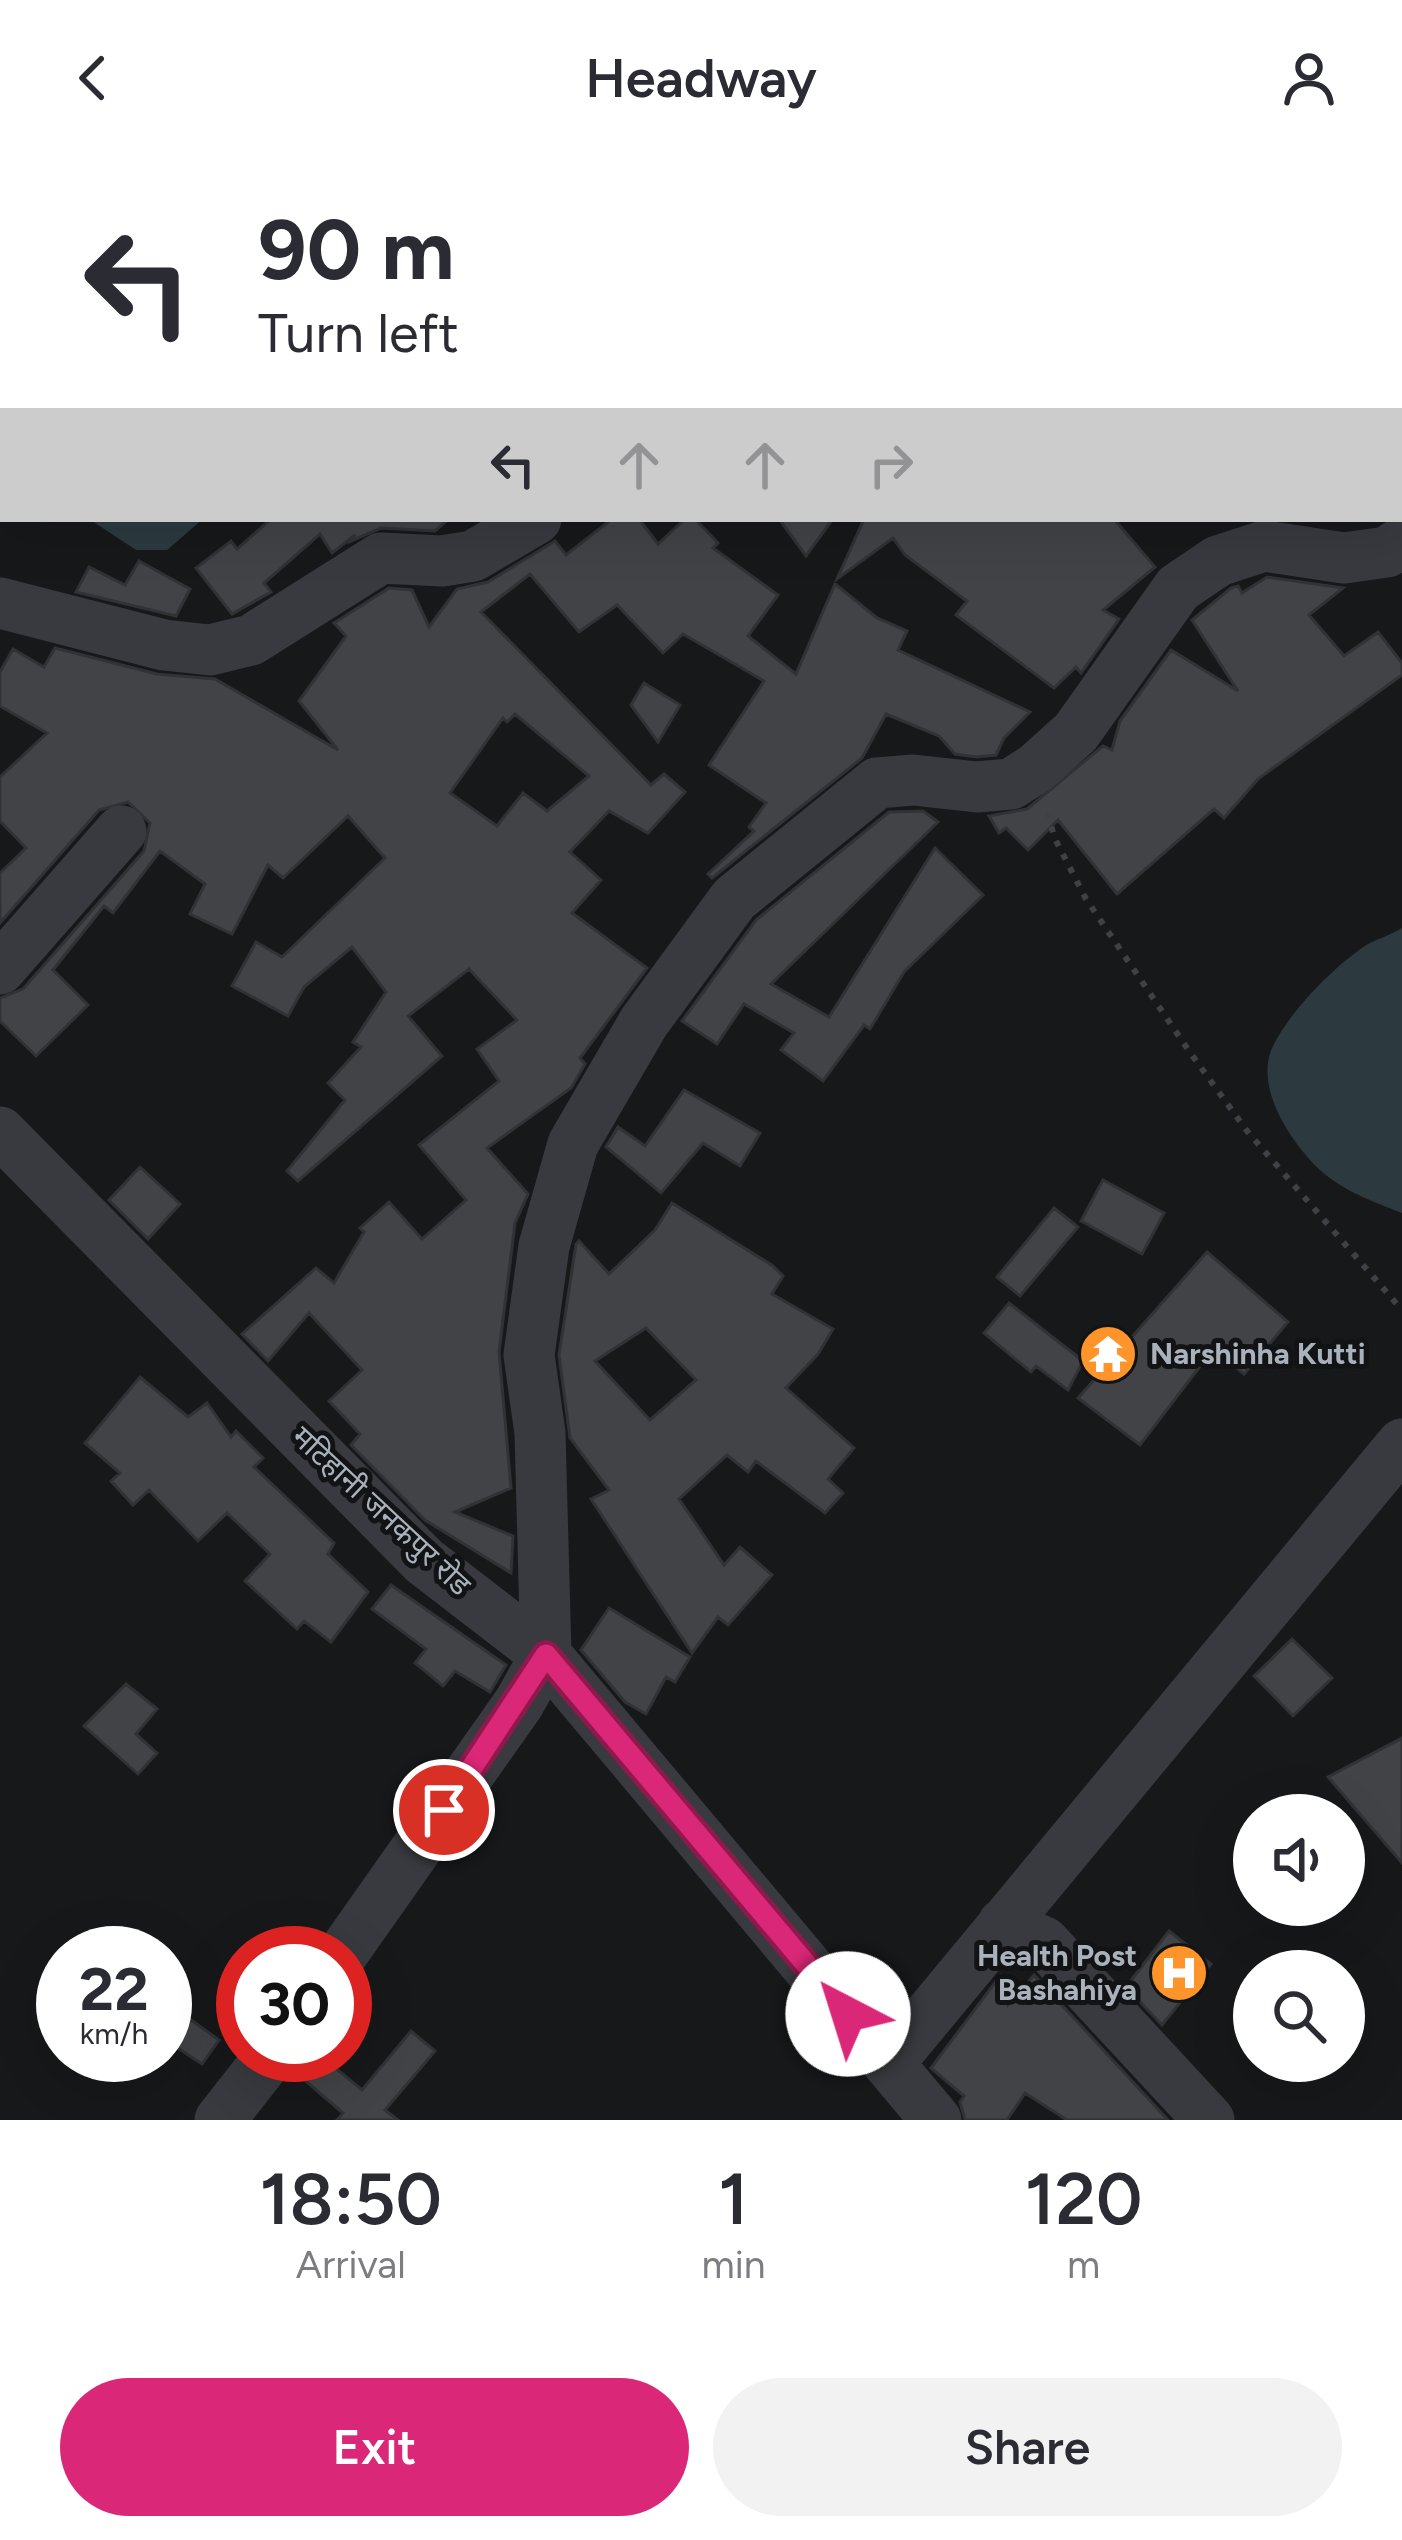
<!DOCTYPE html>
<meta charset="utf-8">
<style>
body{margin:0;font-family:Figtree,"Noto Sans Devanagari",sans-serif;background:#f2f2f3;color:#2b2b33;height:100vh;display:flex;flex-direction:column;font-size:45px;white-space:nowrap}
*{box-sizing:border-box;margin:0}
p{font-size:39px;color:#7c7c81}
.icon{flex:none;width:66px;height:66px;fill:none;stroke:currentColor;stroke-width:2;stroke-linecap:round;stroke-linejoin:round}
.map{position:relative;height:1964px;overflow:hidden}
.drawer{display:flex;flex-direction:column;background:#fff;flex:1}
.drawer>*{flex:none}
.top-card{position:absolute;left:0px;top:0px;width:1404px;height:366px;box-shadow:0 12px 48px #0002;background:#fff;color:#2b2b33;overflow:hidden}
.controls{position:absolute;left:1233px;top:1638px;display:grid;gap:24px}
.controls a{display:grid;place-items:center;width:132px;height:132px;border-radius:50%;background:#fff;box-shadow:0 12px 48px #0002;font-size:60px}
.speed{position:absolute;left:36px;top:1770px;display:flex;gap:24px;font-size:60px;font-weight:700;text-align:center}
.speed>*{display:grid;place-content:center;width:156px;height:156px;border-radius:50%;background:#fff;box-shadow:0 12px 48px #0002;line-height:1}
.speed small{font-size:30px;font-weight:400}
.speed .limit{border:18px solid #d22;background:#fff;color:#111}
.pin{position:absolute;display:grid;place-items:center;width:102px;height:102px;color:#fff;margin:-51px;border:6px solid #fff;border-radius:50%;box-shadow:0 3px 12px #0007}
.me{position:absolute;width:132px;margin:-66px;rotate:320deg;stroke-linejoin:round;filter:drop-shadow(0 0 9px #0008)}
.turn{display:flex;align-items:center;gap:42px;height:252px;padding:0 60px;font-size:54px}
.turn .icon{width:156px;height:156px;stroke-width:2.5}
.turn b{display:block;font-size:84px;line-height:102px}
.lanes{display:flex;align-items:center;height:114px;padding:0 60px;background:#0003;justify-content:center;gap:60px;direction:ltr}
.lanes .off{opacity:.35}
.eta{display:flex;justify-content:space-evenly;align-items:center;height:204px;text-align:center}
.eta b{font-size:72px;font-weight:600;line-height:84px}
.primary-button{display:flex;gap:24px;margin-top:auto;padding:24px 60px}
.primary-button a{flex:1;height:138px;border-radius:72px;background:#db2777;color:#fff;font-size:48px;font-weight:600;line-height:138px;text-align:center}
.primary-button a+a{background:#f2f2f3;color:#2b2b33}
header{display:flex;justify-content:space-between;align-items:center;height:156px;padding:0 60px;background:#fff;font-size:54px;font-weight:600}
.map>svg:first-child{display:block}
.water{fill:#2c3a3f}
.building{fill:#414347;stroke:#313236;stroke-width:3;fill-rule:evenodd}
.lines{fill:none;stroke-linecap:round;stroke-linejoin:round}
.path{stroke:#3e4246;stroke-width:6;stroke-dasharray:6 9;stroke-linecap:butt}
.minor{stroke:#383a3f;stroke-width:51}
.route-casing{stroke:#8e194d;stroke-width:30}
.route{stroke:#db2777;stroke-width:21}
.labels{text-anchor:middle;stroke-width:10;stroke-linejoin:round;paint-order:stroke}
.poi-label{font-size:30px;font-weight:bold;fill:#a9b1bb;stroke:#121315;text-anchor:start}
.street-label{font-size:30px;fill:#a9b1bb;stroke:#121315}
</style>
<header><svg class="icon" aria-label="back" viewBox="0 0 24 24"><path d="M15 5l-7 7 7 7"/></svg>Headway<svg class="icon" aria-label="person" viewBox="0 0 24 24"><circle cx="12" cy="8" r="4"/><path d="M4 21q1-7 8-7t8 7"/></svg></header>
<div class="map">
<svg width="1402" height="1964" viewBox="0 0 1402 1964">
<rect width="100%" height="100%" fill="#17181a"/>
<path class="water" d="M0 0H320L324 3H3V303Z
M89 363H203L167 394H136Z
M1402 772V1057C1374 1046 1343 1035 1320 1014 1291 987 1253 930 1273 890 1290 855 1335 809 1368 788 1379 782 1391 779 1402 772Z"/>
<path class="building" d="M271 363H449L435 375 381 372 351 385 355 379 332 397 320 378 264 427 271 436 232 458 196 412 231 385 237 393Z
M612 363H639L658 388 685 363H695L718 387 713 392 778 439 748 480 796 518 835 428 877 462 907 475 898 494 1030 556 1004 582 996 599 977 601 955 598 939 580 886 558 862 602 712 722 708 718 754 675 749 671 766 647 709 609 764 525 683 478 663 497 617 449 579 476 530 418 481 456 651 629 664 618 685 636 648 677 609 655 570 696 601 724 572 757 647 812 580 902 585 908 571 932 487 992 528 1038 515 1067 499 1196 511 1332 455 1356 513 1380 511 1417 425 1364 351 1289 360 1278 329 1245 362 1214 309 1157 268 1205 242 1178 316 1112 334 1127 364 1076 360 1072 389 1046 422 1083 466 1044 419 989 499 925 477 893 517 864 469 813 408 860 442 900 298 1025 287 1015 345 944 328 927 361 891 353 886 386 836 352 791 304 831 288 860 232 830 256 786 282 801 385 702 348 660 283 722 268 709 232 778 190 758 205 728 160 695 113 757 104 750 53 814 88 849 36 900 0 865V842L23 833 144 695 150 667 128 646 99 654 0 767V717L26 692 0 665V621L47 577 0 550V516L13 493 44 511 55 492 157 518 215 523 338 594 299 545 346 480 334 467 389 432 412 434 429 471 457 433 488 426 555 385 566 399ZM515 558 589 620 547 655 523 637 497 670 450 637 503 562 507 566Z
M779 363H833L806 400Z
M864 363H1114L1155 411 1103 454 1119 463 1081 517 1076 511 1054 532 956 459 967 445 905 399 893 382 837 423Z
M139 405 190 433 176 460 76 436 89 411 125 429Z
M1267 421 1343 432 1309 459 1344 500 1378 476 1402 507V519L1258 623 1224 662 1214 653 1117 738 1058 664 1028 694 1006 672 999 677 989 660 1027 653 1103 590 1112 594 1120 565 1171 494 1238 535 1192 464 1231 432 1238 430 1242 437Z
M644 527 680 549 658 586 631 549Z
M923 655 938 666 771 828 829 861 935 692 983 739 904 816 870 873 864 869 823 925 781 894 794 877 744 848 717 888 682 865 756 764 889 656Z
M684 934 760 977 740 1010 703 987 661 1037 606 991 618 971 645 990Z
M140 1011 180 1048 148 1083 109 1044Z
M1103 1024 1164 1057 1142 1098 1081 1065Z
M672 1047 773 1110 783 1120 772 1138 833 1173 818 1198 786 1232 854 1292 828 1323 843 1337 825 1357 756 1305 748 1316 727 1299 679 1343 724 1409 740 1391 772 1419 728 1469 718 1461 692 1497 591 1343 609 1334 570 1282 559 1199 576 1088 579 1085 609 1118 655 1074ZM646 1172 696 1224 650 1264 595 1205Z
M1054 1052 1078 1071 1020 1140 997 1121Z
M1207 1096 1288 1166 1244 1218 1214 1192 1140 1289 1078 1242Z
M1009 1147 1083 1205 1068 1234 1036 1210 1031 1216 984 1177Z
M140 1221 188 1261 207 1247 231 1281 236 1275 263 1302 254 1311 334 1387 328 1398 368 1436 331 1486 304 1465 297 1473 245 1425 270 1398 227 1357 198 1385 149 1334 133 1349 111 1325 120 1317 85 1287Z
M391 1429 506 1509 490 1536 455 1515 443 1530 415 1507 426 1493 372 1453Z
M609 1452 690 1501 675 1526 666 1521 646 1558 625 1546 581 1494Z
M1292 1483 1332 1522 1293 1560 1254 1520Z
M126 1528 157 1553 136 1578 157 1597 138 1618 84 1570Z
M1402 1582V1707L1328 1621Z
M1169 1775 1211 1808 1162 1869 1126 1831Z
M1034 1819 1168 1964H1067L1025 1937 1007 1964H965L960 1946 964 1940 931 1912 1000 1820 1008 1849Z
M187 1861 219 1884 202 1908 170 1887Z
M411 1875 435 1895 385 1954 398 1964H337L343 1957 295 1916 300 1899H320L362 1934Z"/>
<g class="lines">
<path class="path" d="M963 3 967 0
M1048 656 1054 681 1086 743 1189 895 1247 975 1402 1154"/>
<path class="minor" d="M1292 0 1294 3
M1246 3 1247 0
M1401 262 1402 263
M0 447 164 489 210 494 251 484 381 402 442 405 473 400 536 363
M0 813 121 675
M0 976 424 1405 546 1499 936 1964
M1003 1768 1044 1786 1209 1964
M343 1797 519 1547 546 1499 540 1277 529 1199 544 1090 573 988 644 866 734 743 877 627 913 624 977 631 1011 628 1036 612 1076 576 1178 432 1218 405 1264 390 1344 402 1387 396 1402 386
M889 1907 1402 1288
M220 1964 271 1899"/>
</g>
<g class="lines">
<defs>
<path id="route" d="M444 1654 546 1499 848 1858"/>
</defs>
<use href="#route" class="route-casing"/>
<use href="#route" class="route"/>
</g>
<defs>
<symbol id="temple-disc" viewBox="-11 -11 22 22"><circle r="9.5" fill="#ff942a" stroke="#121315"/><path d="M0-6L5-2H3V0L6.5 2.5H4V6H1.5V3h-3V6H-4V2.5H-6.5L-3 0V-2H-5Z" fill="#fff"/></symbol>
<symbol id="hospital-disc" viewBox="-11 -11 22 22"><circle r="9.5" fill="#ff942a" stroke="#121315"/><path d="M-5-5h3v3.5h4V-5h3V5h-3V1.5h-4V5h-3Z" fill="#fff"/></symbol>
</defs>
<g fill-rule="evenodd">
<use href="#temple-disc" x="1075" y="1165" width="66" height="66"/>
<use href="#hospital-disc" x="1146" y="1784" width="66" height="66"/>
</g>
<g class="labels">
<g class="poi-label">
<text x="1150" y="1208">Narshinha Kutti</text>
<text x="1137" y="1810" text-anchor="end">Health Post<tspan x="1137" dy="34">Bashahiya</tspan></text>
</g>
<g class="street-label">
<text transform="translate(381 1355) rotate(43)" y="10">मटिहानी जनकपुर रोड</text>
</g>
</g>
</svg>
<div class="controls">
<a><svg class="icon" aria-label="sound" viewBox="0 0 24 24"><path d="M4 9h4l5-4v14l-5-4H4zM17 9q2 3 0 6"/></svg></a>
<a><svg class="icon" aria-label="search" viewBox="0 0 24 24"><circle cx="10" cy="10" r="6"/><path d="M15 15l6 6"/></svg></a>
</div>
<div class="speed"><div>22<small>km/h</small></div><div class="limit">30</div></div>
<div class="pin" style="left:444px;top:1654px;background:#d93025"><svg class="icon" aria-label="arrive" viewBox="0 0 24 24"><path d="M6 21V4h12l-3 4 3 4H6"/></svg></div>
<svg class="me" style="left:848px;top:1858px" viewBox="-20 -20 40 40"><circle r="19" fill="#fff"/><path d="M0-13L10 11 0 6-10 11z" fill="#db2777"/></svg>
<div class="top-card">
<div class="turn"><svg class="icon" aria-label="left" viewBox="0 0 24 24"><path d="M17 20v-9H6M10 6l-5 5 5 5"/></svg><div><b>90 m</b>Turn left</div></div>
<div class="lanes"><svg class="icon" aria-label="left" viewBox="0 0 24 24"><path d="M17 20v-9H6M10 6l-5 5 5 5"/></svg><svg class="icon off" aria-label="ahead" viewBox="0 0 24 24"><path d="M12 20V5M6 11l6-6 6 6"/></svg><svg class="icon off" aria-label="ahead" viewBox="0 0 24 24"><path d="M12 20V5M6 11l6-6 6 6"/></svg><svg class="icon off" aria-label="right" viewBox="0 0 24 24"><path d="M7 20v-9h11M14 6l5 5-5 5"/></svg></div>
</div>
</div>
<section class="drawer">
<div class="eta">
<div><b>18:50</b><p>Arrival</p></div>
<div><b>1</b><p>min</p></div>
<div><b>120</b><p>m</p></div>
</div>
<div class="primary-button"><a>Exit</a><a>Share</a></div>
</section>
